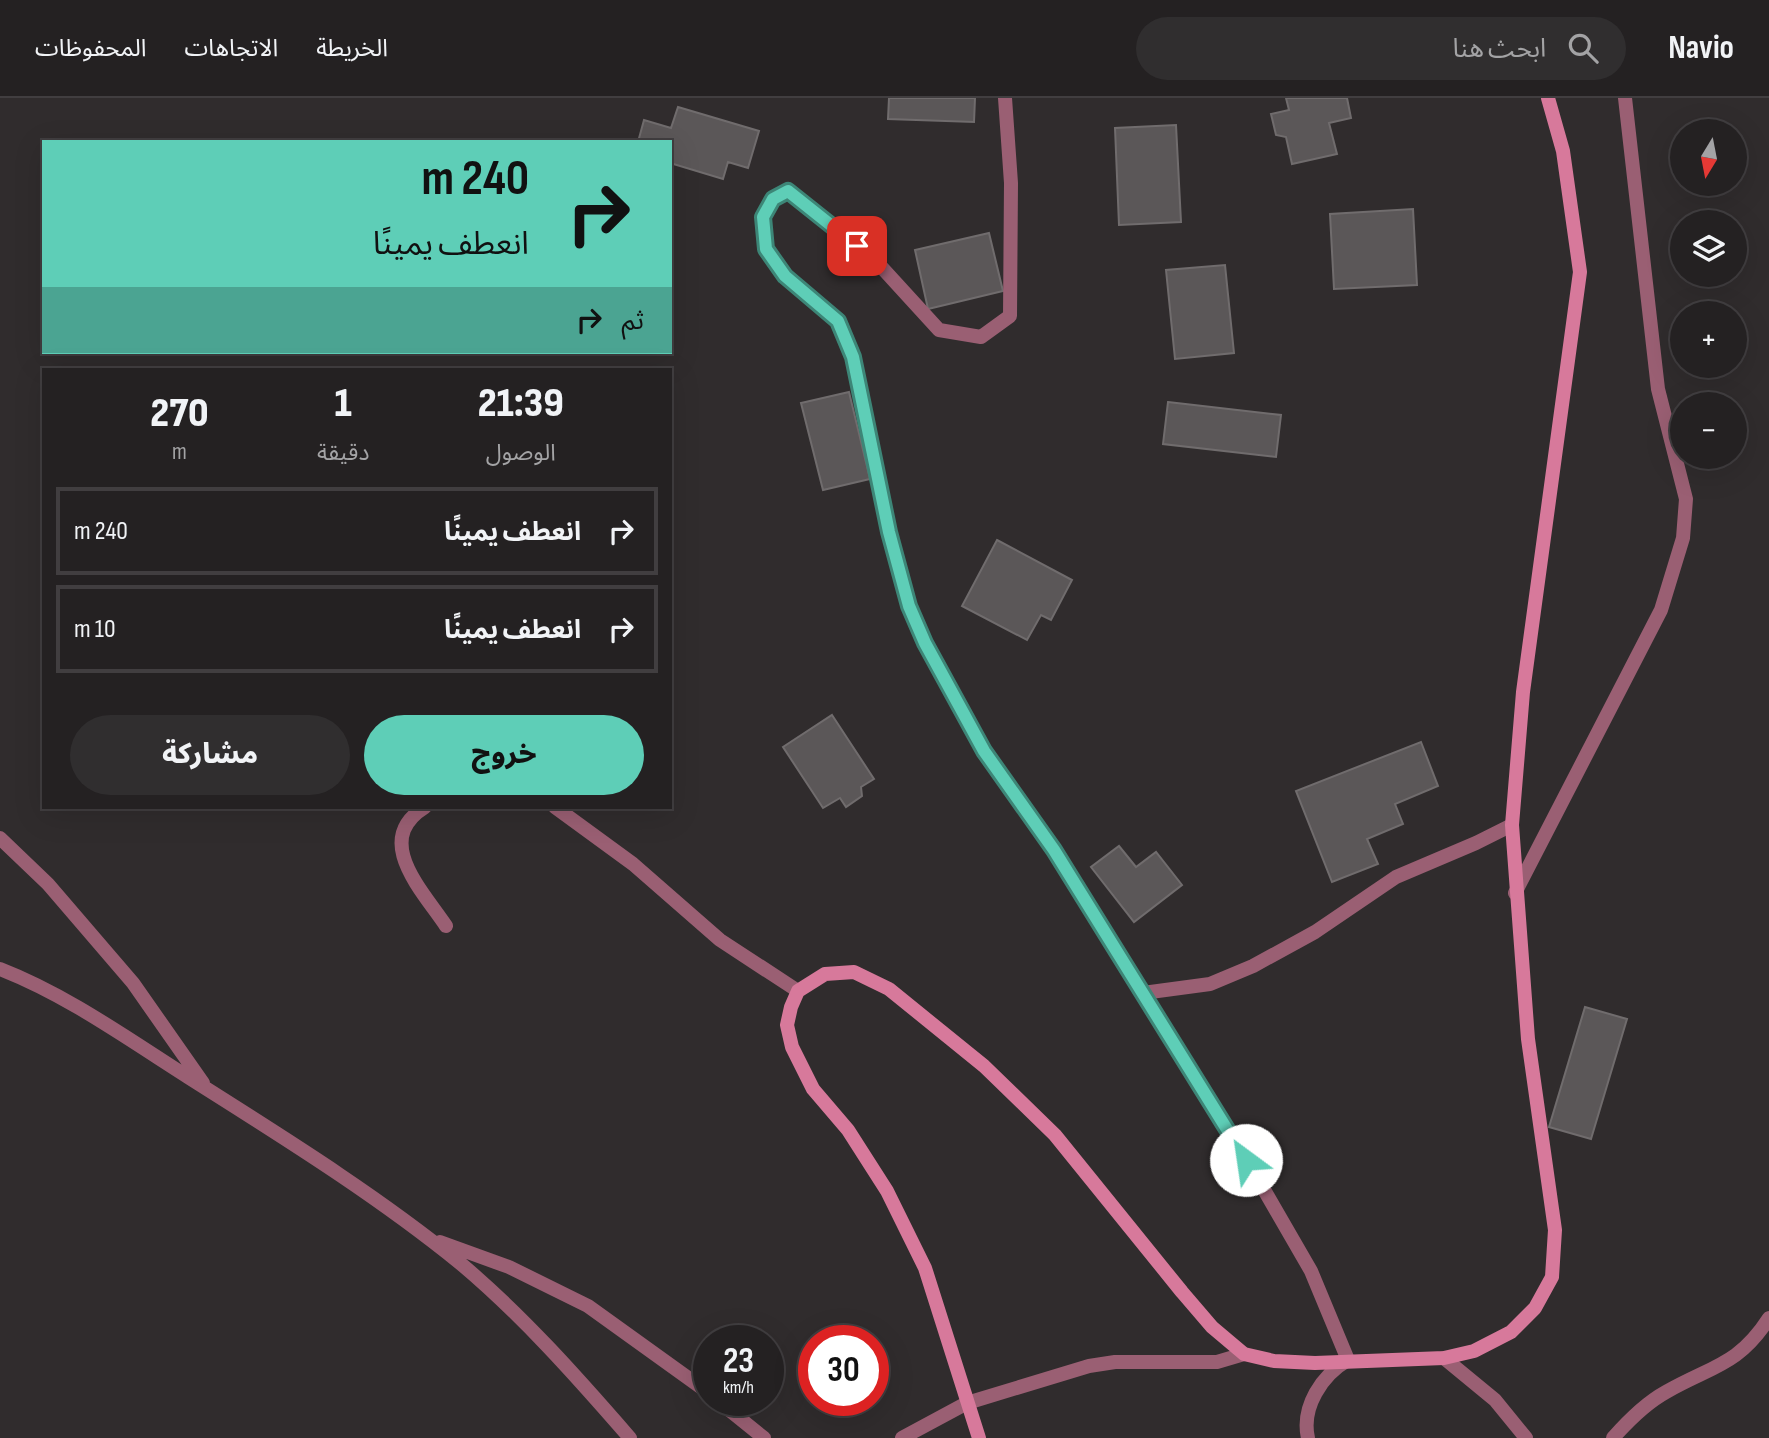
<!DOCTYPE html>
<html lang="ar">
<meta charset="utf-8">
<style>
body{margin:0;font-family:"Sofia Sans Condensed","Noto Sans Arabic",sans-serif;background:#302e2f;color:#f1f3f6;direction:rtl;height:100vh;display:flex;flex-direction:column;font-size:26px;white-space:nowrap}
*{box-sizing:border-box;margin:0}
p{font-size:23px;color:#a3a3a5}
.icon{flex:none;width:38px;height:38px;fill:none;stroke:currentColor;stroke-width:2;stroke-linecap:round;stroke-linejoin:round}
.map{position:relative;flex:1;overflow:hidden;direction:ltr}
.side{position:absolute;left:42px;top:270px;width:630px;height:441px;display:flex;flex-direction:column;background:#242122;border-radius:0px;box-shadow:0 7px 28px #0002,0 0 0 2px #413e40;direction:rtl}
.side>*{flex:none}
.hud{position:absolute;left:42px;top:42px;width:630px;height:214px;border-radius:0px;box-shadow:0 7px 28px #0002,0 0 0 2px #413e40;direction:rtl;background:#5eceb7;color:#111;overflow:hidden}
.needle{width:46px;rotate:190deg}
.controls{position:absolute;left:1670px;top:21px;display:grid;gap:14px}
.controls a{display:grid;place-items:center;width:77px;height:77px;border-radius:50%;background:#242122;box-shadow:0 7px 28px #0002,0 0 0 2px #413e40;font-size:35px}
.speed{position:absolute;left:693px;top:1227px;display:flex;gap:14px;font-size:35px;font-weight:700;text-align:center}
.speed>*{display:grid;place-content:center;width:91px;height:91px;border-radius:50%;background:#242122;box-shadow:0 7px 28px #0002,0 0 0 2px #413e40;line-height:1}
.speed small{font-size:18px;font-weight:400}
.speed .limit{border:10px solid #d22;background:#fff;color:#111}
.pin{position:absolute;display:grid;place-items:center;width:60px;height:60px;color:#fff;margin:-30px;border-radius:14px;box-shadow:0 4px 10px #0006}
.me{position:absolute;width:77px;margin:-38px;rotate:329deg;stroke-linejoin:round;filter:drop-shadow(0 0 5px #0008)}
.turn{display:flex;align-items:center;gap:24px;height:147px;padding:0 28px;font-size:32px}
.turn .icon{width:91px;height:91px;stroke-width:2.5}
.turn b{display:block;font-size:49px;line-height:60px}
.then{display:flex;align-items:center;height:66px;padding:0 28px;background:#0003;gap:14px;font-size:26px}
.eta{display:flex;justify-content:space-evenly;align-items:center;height:119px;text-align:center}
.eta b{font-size:42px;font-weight:800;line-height:49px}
.button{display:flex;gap:14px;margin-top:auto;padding:14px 28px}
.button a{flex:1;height:80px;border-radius:42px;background:#5eceb7;color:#111;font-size:28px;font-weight:800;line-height:80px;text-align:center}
.button a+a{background:#302e2f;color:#f1f3f6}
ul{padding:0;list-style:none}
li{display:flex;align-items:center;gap:21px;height:88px;margin:0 14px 10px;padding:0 14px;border:4px solid #413e40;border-radius:0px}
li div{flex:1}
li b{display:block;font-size:26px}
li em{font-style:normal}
header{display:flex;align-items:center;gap:42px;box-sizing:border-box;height:98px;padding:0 35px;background:#242122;border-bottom:2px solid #413e40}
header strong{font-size:33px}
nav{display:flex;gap:38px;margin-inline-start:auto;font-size:24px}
.search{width:490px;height:63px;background:#302e2f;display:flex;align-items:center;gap:18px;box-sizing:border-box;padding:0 24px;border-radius:38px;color:#a3a3a5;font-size:26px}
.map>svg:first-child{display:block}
.building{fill:#5b5758;stroke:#706c6d;stroke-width:2}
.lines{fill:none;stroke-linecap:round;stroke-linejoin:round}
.minor{stroke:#9a5f73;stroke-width:14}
.secondary{stroke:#d7799b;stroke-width:14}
.route-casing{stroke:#3d8677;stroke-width:18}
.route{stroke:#5eceb7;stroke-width:12}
</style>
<header>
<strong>Navio</strong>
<div class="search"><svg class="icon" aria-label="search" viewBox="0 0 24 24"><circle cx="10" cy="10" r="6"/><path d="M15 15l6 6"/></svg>ابحث هنا</div>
<nav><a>الخريطة</a><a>الاتجاهات</a><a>المحفوظات</a></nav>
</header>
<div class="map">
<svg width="1769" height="1340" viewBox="0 0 1769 1340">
<rect width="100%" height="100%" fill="#302c2d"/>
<path class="building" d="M889 0H975L974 24 888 21Z
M1286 0H1347L1351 20 1329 25 1337 56 1292 66 1286 39 1276 37 1271 16 1289 12Z
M678 9 759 33 748 70 728 64 723 81 670 65V44H638L644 22 671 30Z
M1176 27 1181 124 1119 127 1115 30Z
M1413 111 1417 187 1334 191 1330 116Z
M989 135 1003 193 928 211 915 152Z
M1225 167 1234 255 1175 261 1166 172Z
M849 294 870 381 823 392 801 305Z
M1168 304 1281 317 1276 359 1163 346Z
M997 442 1072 482 1051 522 1041 517 1027 542 962 508Z
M832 617 874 681 861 689 862 698 846 709 840 700 823 710 783 649Z
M1421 644 1438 688 1395 706 1403 726 1367 741 1378 766 1332 784 1296 693Z
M1119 748 1136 769 1156 754 1182 787 1134 824 1091 769Z
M1585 909 1627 921 1591 1041 1549 1029Z"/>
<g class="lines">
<path class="minor" d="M1005 0 1011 85 1010 218 981 239 939 232 875 162 788 94 773 101 763 119 766 151 785 178 838 223 853 259 889 434 909 508 925 545 984 653 1054 752 1259 1083 1311 1173 1348 1262C1322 1277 1301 1309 1308 1340
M425 709C372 742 422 792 446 828
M555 709 633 766 720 842 798 893
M0 740 48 786 133 885 203 985
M1515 795 1661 512 1683 440 1686 401 1658 291 1625 0
M0 871C67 897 128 941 188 979 281 1038 375 1096 460 1165 522 1217 577 1279 630 1340
M1143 895 1210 886 1253 868 1315 834 1396 779 1476 745 1512 727
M440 1144 509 1169 588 1208 709 1295
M1444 1260 1495 1302 1526 1340
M717 1302 764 1340
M902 1340 967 1305 1089 1268 1115 1264H1217L1244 1256
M1613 1340C1628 1323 1646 1305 1666 1294 1711 1268 1738 1268 1769 1220"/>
<path class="secondary" d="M979 1340 925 1170 887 1093 848 1032 813 991 792 949 787 927 791 909 798 893 825 876 854 874 889 891 984 968 1055 1037 1182 1194 1212 1229 1244 1256 1274 1263 1315 1265 1444 1260 1474 1253 1511 1234 1535 1210 1552 1179 1555 1132 1528 941 1512 727 1523 594 1580 174 1563 53 1548 0"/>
</g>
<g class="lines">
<defs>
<path id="route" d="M857 148 788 93 773 101 763 119 766 151 785 178 838 223 853 259 889 434 909 508 925 545 984 653 1054 752 1246 1062"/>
</defs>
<use href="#route" class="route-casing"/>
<use href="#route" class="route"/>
</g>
</svg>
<div class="controls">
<a><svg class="needle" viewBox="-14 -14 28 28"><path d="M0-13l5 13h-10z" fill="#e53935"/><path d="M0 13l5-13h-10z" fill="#a3a3a5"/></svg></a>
<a><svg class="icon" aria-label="layers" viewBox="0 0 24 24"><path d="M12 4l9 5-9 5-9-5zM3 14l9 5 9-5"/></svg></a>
<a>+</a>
<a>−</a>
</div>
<div class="speed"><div>23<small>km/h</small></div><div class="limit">30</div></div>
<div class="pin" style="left:857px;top:148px;background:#d93025"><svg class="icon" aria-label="arrive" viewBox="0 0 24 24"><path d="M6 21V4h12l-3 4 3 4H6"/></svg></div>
<svg class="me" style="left:1246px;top:1062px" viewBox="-20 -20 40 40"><circle r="19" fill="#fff"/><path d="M0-13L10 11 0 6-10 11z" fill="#5eceb7"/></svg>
<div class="hud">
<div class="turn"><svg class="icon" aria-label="right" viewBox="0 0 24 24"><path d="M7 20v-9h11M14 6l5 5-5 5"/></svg><div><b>240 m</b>انعطف يمينًا</div></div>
<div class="then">ثم<svg class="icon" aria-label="right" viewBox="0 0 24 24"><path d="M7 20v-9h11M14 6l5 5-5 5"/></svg></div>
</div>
<section class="side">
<div class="eta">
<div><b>21:39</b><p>الوصول</p></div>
<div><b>1</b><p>دقيقة</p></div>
<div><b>270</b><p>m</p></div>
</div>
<ul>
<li><svg class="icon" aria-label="right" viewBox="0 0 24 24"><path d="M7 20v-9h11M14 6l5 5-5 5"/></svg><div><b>انعطف يمينًا</b></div><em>240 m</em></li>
<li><svg class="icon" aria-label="right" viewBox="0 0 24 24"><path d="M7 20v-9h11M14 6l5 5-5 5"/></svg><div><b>انعطف يمينًا</b></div><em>10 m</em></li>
</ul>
<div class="button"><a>خروج</a><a>مشاركة</a></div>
</section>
</div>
